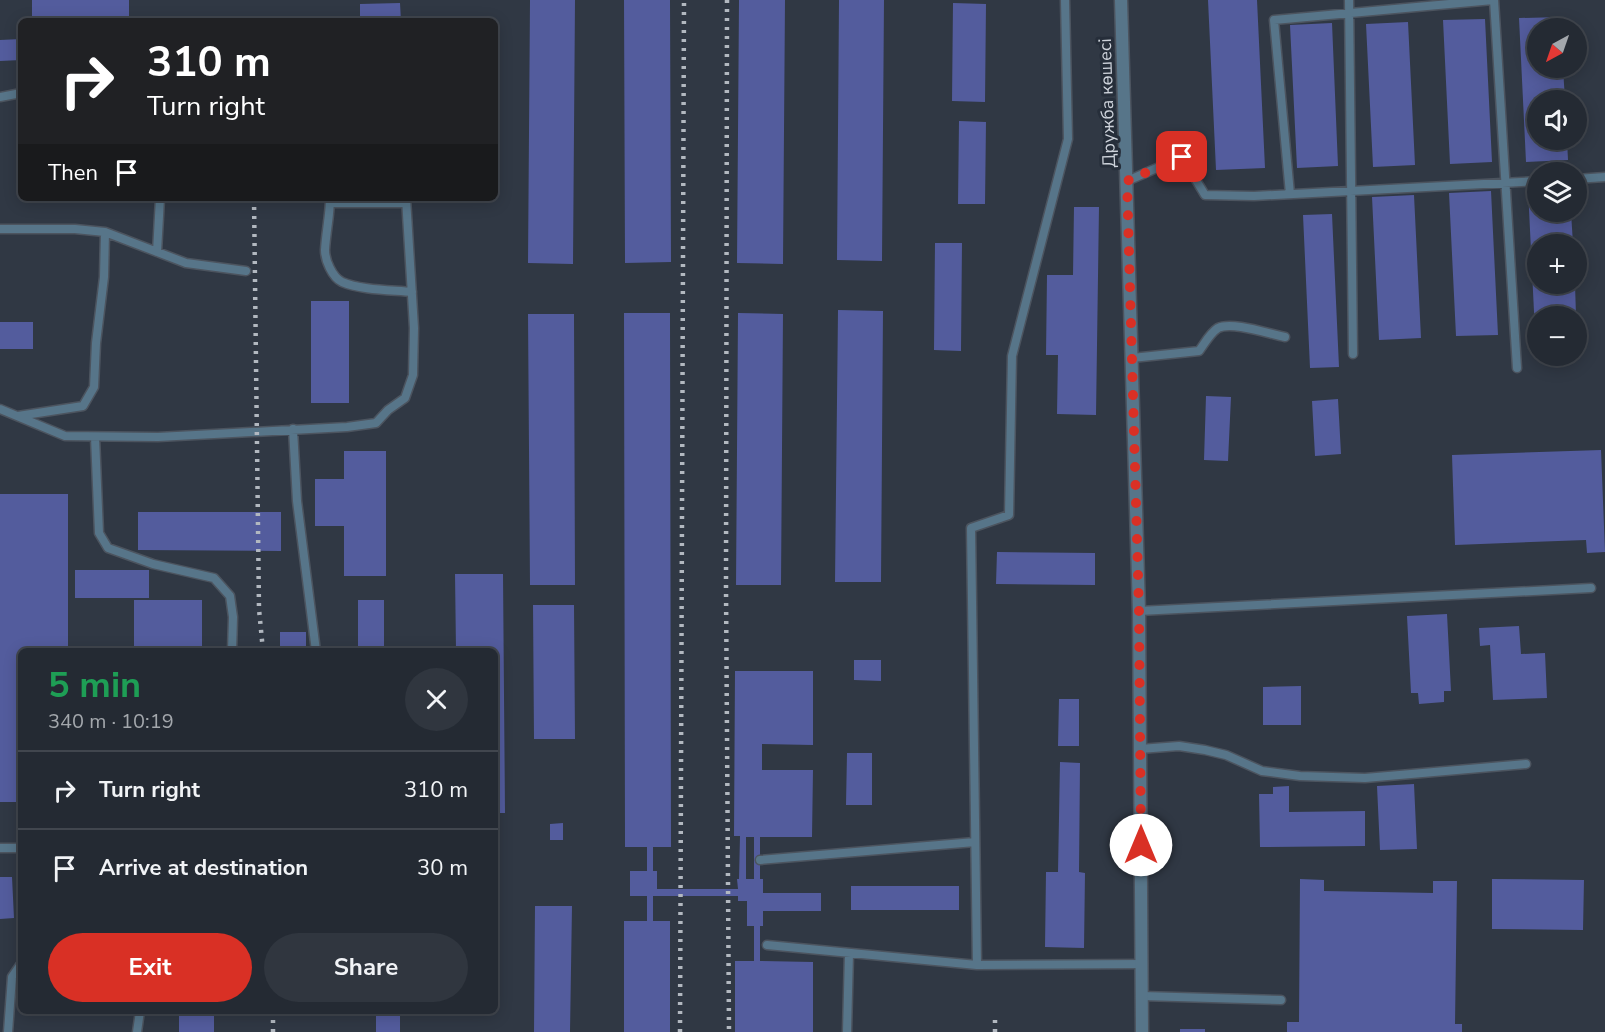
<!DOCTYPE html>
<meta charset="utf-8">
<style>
body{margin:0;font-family:"Nunito Sans",sans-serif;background:#30363f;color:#f1f3f6;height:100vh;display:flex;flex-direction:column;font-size:22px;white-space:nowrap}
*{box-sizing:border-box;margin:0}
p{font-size:20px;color:#a3a7ac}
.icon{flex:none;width:33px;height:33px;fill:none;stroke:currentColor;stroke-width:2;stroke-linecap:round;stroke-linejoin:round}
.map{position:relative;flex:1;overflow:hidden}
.side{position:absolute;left:18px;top:648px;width:480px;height:366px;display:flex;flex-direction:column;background:#242a33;border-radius:9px;box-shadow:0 3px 15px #0003,0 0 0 2px #41464e}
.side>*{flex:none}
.top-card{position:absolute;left:18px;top:18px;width:480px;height:183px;border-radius:9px;box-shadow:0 3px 15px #0003,0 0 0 2px #41464e;background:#202124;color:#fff;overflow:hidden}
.needle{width:39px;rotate:220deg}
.fabs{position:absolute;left:1527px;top:18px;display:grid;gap:12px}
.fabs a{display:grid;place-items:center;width:60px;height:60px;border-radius:50%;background:#242a33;box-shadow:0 3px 15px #0003,0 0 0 2px #41464e;font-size:30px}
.pin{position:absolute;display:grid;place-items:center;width:51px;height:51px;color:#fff;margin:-26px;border-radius:12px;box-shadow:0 3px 9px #0006}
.me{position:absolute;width:66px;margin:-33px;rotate:0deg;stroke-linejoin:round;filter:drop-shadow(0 0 4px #0008)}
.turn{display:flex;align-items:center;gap:21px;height:126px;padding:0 30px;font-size:27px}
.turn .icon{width:78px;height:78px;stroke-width:2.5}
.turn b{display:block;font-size:42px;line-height:51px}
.then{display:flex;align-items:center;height:57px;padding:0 30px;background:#0003;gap:12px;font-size:22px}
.round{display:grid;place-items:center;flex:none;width:63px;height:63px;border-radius:32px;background:#30363f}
.overview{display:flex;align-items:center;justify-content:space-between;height:102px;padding:0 30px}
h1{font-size:36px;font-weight:700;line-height:45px;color:#1e9e55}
.primary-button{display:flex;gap:12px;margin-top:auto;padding:12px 30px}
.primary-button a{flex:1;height:69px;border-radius:36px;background:#d93025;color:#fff;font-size:24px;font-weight:700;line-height:69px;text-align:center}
.primary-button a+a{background:#30363f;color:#f1f3f6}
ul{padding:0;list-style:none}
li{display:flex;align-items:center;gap:18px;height:78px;padding:0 30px;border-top:2px solid #41464e}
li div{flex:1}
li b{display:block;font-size:22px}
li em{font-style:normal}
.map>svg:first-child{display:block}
.building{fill:#535c9d;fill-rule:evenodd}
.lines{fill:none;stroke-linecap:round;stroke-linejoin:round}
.lane-casing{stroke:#4c545f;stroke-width:11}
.street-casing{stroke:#4c545f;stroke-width:15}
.lane{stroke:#577589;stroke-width:8}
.street{stroke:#577589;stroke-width:12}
.rail{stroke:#b2b8c0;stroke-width:4.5;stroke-dasharray:3 6;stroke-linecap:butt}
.route{stroke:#d93025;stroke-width:10;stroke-dasharray:0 18}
.labels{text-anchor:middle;stroke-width:6;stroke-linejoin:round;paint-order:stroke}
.street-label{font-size:18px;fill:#ced3db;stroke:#262e3a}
</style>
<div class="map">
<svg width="1605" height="1032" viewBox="0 0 1605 1032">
<rect width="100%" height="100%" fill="#303844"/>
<path class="building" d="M32 0H129V21H32Z
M530 0H575L573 264 528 263Z
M624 0H670L671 262 625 263Z
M739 0H785L783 264 737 263Z
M839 0H884L882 261 837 260Z
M1208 0H1257L1265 168 1216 170Z
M400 3 401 21H360V4Z
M953 3 986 4 985 102 952 101Z
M1561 17V28H1538V68H1563L1565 100H1538V140H1567L1568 160 1526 162 1519 18Z
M230 18V21H176V19Z
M1485 19 1492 162 1450 164 1443 20Z
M1408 22 1415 165 1373 167 1366 24Z
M1332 23 1338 166 1297 168 1290 25Z
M21 39V60L0 61V40Z
M959 121 986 122 985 204H958Z
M1538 188V212H1571L1573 244H1538V284H1575L1576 316H1538V332H1535L1528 189Z
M1491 191 1498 335 1456 336 1449 193Z
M1414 195 1421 338 1379 340 1372 197Z
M1074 207H1099L1096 415 1057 414 1058 355H1046L1047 275H1073Z
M1332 214 1339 367 1310 368 1303 215Z
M935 243H962L961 351 934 350Z
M311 301H349V403H311Z
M838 310 883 311 881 582H835Z
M624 313H670L671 847H653V871H657V889H738L737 879H739L740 836H734L735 671H813V745L762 744V770H813L812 837H760V879H763V893H821V911H763V926H760V961L813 962V1032H735V961H754V926H747V901H738V896H653V921H670V1032H624V921H647V896H630V871H647V847H625ZM746 837H754V879H746Z
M738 313 783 314 781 585H736Z
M528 314H574L575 585H530Z
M0 322H33V349H0Z
M1206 396 1231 397 1228 461 1204 460Z
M1338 399 1341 454 1315 456 1312 401Z
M1601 450 1605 552 1587 553 1586 540 1455 545 1452 455Z
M344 451H386V576H344V526H315V479H344Z
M0 494H68V651H21V802H0Z
M138 512H281V551L138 550Z
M997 552 1095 553V585L996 584Z
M75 570H149V598H75Z
M455 574H503L505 813H495V651H456Z
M134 600H202V651H134Z
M358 600H384V649H358Z
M533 605H574L575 739H534Z
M1447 614 1451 691H1444V702L1419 704 1418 693H1411L1407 616Z
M1519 626 1521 654 1545 653 1547 698 1493 700 1490 645 1480 646 1479 628Z
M280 632H306V651H280Z
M854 660H881V681L854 680Z
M1301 686V725H1263V687Z
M1059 699H1079V746H1058Z
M847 753H872V805H846Z
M1060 762 1080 763 1079 872 1085 873 1084 948 1045 947 1046 872H1058Z
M1414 784 1417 849 1380 850 1377 786Z
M1289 786V812L1365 811V846L1260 847 1259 794H1273V787Z
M563 823V840H550V824Z
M0 877H12L14 918 0 919Z
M1300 879 1324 880V891L1433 893V881H1457L1455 1024H1462V1032H1287V1022H1299Z
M1492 879 1584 880 1583 930 1492 929Z
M851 886H959V910H851Z
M535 906H572L570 1032H534Z
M179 1011H214V1032H179Z
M376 1016H400V1032H376Z
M1180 1029H1205V1032H1180Z"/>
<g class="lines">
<defs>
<path id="lane" d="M1349 0 1353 354
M1494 0 1517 368
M0 97 21 93
M1576 179 1605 177
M1127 181 1182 157 1205 195 1254 196 1538 181
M1290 194 1274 20 1493 0
M330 198C330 215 326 232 325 250 325 260 332 277 342 282 360 290 392 290 412 292
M330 203H406
M0 229H75L105 232 186 263 246 271
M157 252 160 198
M1132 358 1199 351C1205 343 1210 333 1218 328 1232 321 1269 334 1285 337
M0 409 65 436 158 437 347 427 376 423 388 410 405 398 413 375 414 328 406 198
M18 416 83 406 94 387 96 343 104 277 105 232
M293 429 297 501 316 651
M95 437 99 533 108 548 153 564 214 578 230 596 233 617 232 651
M1139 611 1591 588
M1140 749 1179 746 1205 750 1226 755 1262 771 1300 776 1365 778 1526 764
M0 848H21
M760 860 975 842
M767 945 977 965 1142 964
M977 965 971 528 1009 515 1012 356 1068 139 1065 0
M1142 996 1281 1000
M8 1032 12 977 21 964
M137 1032 140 1011
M847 1032 849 953"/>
<path id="street" d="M1121 0 1139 611 1142 1032"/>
</defs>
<use href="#lane" class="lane-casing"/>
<use href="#street" class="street-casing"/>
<use href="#lane" class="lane"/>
<use href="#street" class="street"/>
<path class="rail" d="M727 0 726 587 729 1032
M254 198 259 609 263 651
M273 1011V1032
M680 1032 684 0
M995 1032V1019"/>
</g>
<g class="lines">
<path class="route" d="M1141 845 1139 611 1127 181 1182 157"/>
</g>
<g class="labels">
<g class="street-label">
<text transform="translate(1107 103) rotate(-92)" y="6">Дружба көшесі</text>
</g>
</g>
</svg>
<div class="fabs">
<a><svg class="needle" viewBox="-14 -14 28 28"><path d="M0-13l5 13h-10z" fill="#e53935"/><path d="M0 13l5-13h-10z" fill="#a3a7ac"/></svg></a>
<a><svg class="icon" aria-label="sound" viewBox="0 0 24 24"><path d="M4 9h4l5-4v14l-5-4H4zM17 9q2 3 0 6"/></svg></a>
<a><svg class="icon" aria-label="layers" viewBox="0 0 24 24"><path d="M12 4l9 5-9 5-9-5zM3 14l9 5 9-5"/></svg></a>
<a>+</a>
<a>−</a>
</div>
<div class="pin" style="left:1182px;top:157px;background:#d93025"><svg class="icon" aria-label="arrive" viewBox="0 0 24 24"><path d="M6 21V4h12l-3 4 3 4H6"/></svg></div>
<svg class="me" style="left:1141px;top:845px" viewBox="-20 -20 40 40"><circle r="19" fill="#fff"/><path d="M0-13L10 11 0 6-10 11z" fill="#d93025"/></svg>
<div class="top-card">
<div class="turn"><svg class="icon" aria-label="right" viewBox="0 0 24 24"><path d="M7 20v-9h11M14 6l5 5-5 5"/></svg><div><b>310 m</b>Turn right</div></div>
<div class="then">Then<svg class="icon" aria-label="arrive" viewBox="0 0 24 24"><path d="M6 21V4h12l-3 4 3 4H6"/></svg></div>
</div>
<section class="side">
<div class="overview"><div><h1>5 min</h1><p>340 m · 10:19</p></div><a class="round"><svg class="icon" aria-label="close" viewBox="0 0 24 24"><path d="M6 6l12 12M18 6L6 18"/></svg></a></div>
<ul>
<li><svg class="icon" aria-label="right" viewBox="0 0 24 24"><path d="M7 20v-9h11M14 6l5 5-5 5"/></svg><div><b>Turn right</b></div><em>310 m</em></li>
<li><svg class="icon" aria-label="arrive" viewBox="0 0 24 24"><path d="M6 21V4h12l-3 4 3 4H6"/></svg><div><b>Arrive at destination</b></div><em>30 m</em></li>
</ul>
<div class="primary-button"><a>Exit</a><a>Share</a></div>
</section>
</div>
